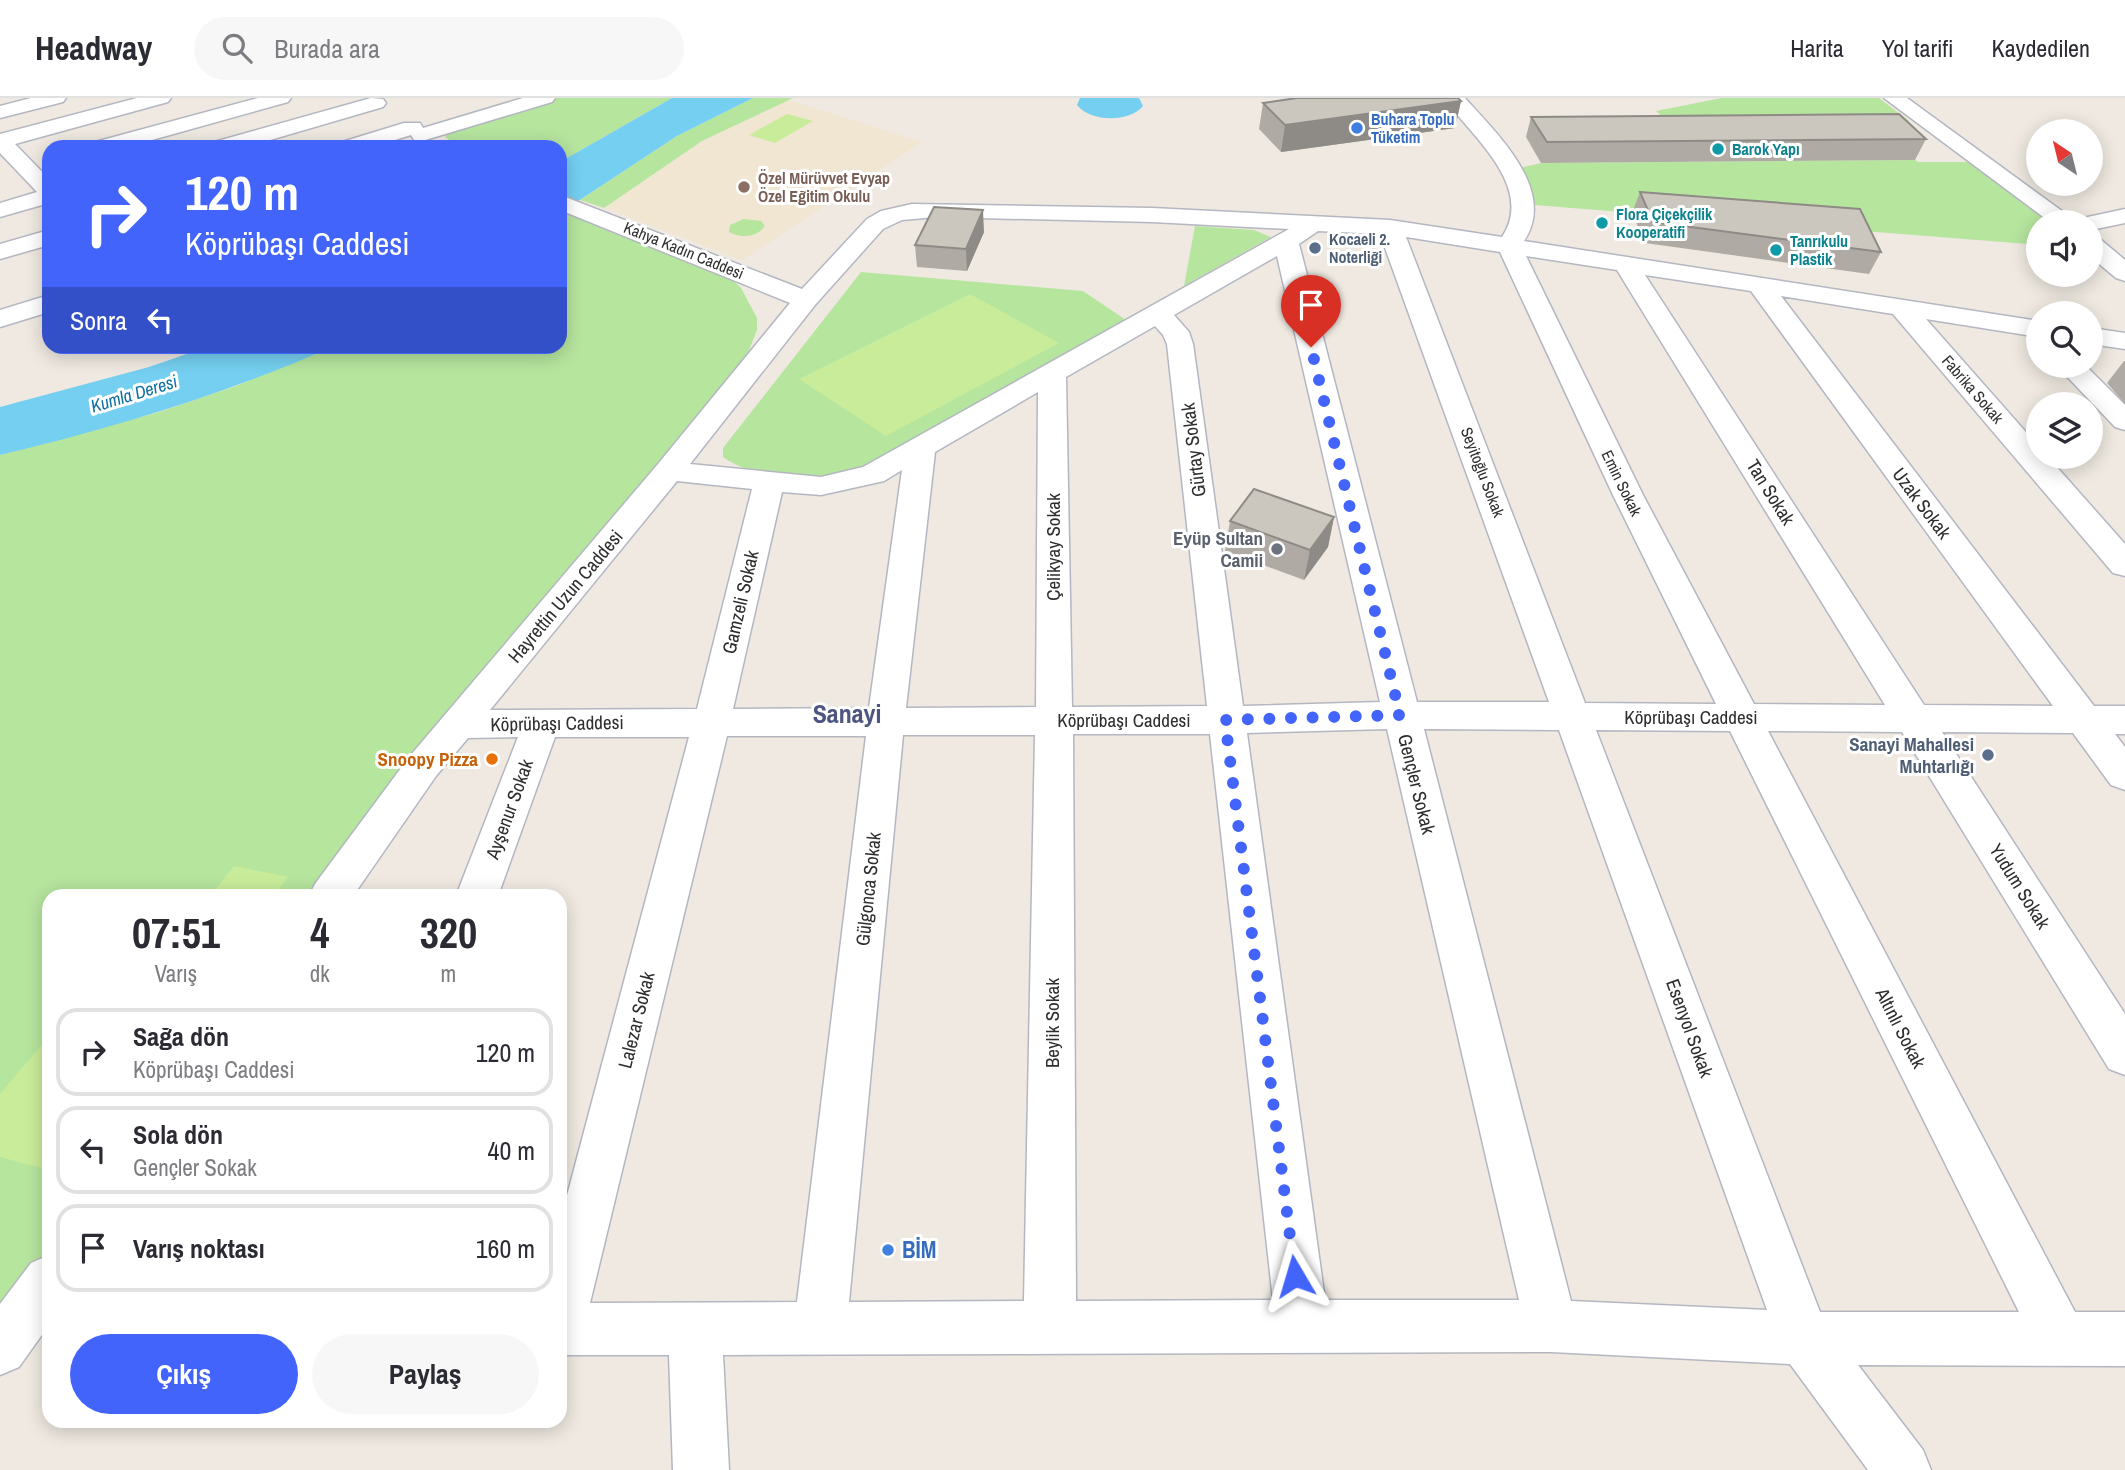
<!DOCTYPE html>
<html lang="tr">
<meta charset="utf-8">
<style>
body{margin:0;font-family:"Archivo Narrow",sans-serif;background:#f7f7f7;color:#2b2b33;height:100vh;display:flex;flex-direction:column;font-size:26px;white-space:nowrap}
*{box-sizing:border-box;margin:0}
p{font-size:23px;color:#7c7c81}
.icon{flex:none;width:38px;height:38px;fill:none;stroke:currentColor;stroke-width:2;stroke-linecap:round;stroke-linejoin:round}
.map{position:relative;flex:1;overflow:hidden}
.details{position:absolute;left:42px;top:791px;width:525px;height:539px;display:flex;flex-direction:column;background:#fff;border-radius:21px;box-shadow:0 4px 18px #0003}
.details>*{flex:none}
.top-card{position:absolute;left:42px;top:42px;width:525px;height:214px;border-radius:21px;box-shadow:0 4px 18px #0003;background:#4264fb;color:#fff;overflow:hidden}
.needle{width:46px;rotate:325deg}
.controls{position:absolute;left:2026px;top:21px;display:grid;gap:14px}
.controls a{display:grid;place-items:center;width:77px;height:77px;border-radius:50%;background:#fff;box-shadow:0 4px 18px #0003;font-size:35px}
.pin{position:absolute;display:grid;place-items:center;width:60px;height:60px;color:#fff;margin:-72px -30px;border-radius:50% 50% 50% 0;rotate:-45deg;box-shadow:0 0 7px #0007}
.pin .icon{rotate:45deg}
.me{position:absolute;width:77px;margin:-38px;rotate:353deg;stroke-linejoin:round;filter:drop-shadow(0 0 5px #0008)}
.turn{display:flex;align-items:center;gap:24px;height:147px;padding:0 28px;font-size:32px}
.turn .icon{width:91px;height:91px;stroke-width:2.5}
.turn b{display:block;font-size:49px;line-height:60px}
.then{display:flex;align-items:center;height:66px;padding:0 28px;background:#0003;gap:14px;font-size:26px}
.eta{display:flex;justify-content:space-evenly;align-items:center;height:119px;text-align:center}
.eta b{font-size:42px;font-weight:800;line-height:49px}
.primary-button{display:flex;gap:14px;margin-top:auto;padding:14px 28px}
.primary-button a{flex:1;height:80px;border-radius:42px;background:#4264fb;color:#fff;font-size:28px;font-weight:800;line-height:80px;text-align:center}
.primary-button a+a{background:#f7f7f7;color:#2b2b33}
ul{padding:0;list-style:none}
li{display:flex;align-items:center;gap:21px;height:88px;margin:0 14px 10px;padding:0 14px;border:4px solid #e1e1e2;border-radius:21px}
li div{flex:1}
li b{display:block;font-size:26px}
li em{font-style:normal}
header{display:flex;align-items:center;gap:42px;box-sizing:border-box;height:98px;padding:0 35px;background:#fff;border-bottom:2px solid #e1e1e2}
header strong{font-size:33px}
nav{display:flex;gap:38px;margin-inline-start:auto;font-size:24px}
.search{width:490px;height:63px;background:#f7f7f7;display:flex;align-items:center;gap:18px;box-sizing:border-box;padding:0 24px;border-radius:38px;color:#7c7c81;font-size:26px}
.map>svg:first-child{display:block}
.education{fill:#f0e6d1}
.green{fill:#b6e59e}
.pitch{fill:#c9ec9a}
.water{fill:#75cff0}
.lines{fill:none;stroke-linecap:round;stroke-linejoin:round}
.minor-casing{stroke:#b4b7c1;stroke-width:3}
.minor{fill:#fff;fill-rule:evenodd}
.wall{fill:#afaba4}
.shaded-wall{fill:#8e8b86}
.building{fill:#cbc7bf;stroke:#8e8b86;stroke-width:2}
.route{stroke:#4264fb;stroke-width:12;stroke-dasharray:0 21.6}
.shop-dot{fill:#3f7fe0;stroke:#fff;stroke-width:2.5}
.culture-dot{fill:#0f9aa8;stroke:#fff;stroke-width:2.5}
.education-dot{fill:#8d6e63;stroke:#fff;stroke-width:2.5}
.service-dot{fill:#5c6f8a;stroke:#fff;stroke-width:2.5}
.worship-dot{fill:#6b7280;stroke:#fff;stroke-width:2.5}
.food-dot{fill:#e8710a;stroke:#fff;stroke-width:2.5}
.labels{text-anchor:middle;stroke-width:6;stroke-linejoin:round;paint-order:stroke}
.far-shop-label{font-size:16px;font-weight:bold;fill:#366cbe;stroke:#fff;text-anchor:start}
.far-culture-label{font-size:16px;font-weight:bold;fill:#0d838f;stroke:#fff;text-anchor:start}
.far-education-label{font-size:16px;font-weight:bold;fill:#785e54;stroke:#fff;text-anchor:start}
.far-service-label{font-size:16px;font-weight:bold;fill:#4e5e75;stroke:#fff;text-anchor:start}
.far-street-label{font-size:16px;fill:#2e2e2e;stroke:#fff}
.far-water-label{font-size:18px;font-style:italic;fill:#0d6fa3;stroke:#fff}
.street-label{font-size:19px;fill:#2e2e2e;stroke:#fff}
.worship-label{font-size:19px;font-weight:bold;fill:#5b616d;stroke:#fff;text-anchor:end}
.service-label{font-size:19px;font-weight:bold;fill:#4e5e75;stroke:#fff;text-anchor:end}
.food-label{font-size:19px;font-weight:bold;fill:#c56008;stroke:#fff;text-anchor:end}
.near-shop-label{font-size:23px;font-weight:bold;fill:#366cbe;stroke:#fff;text-anchor:start}
.district-label{font-size:26px;font-weight:bold;fill:#4d5680;stroke:#fff}
</style>
<header>
<strong>Headway</strong>
<div class="search"><svg class="icon" aria-label="search" viewBox="0 0 24 24"><circle cx="10" cy="10" r="6"/><path d="M15 15l6 6"/></svg>Burada ara</div>
<nav><a>Harita</a><a>Yol tarifi</a><a>Kaydedilen</a></nav>
</header>
<div class="map">
<svg width="2125" height="1372" viewBox="0 0 2125 1372">
<rect width="100%" height="100%" fill="#efe9e1"/>
<path class="education" d="M789 2 922 44 742 162 604 110 702 43Z"/>
<path class="green" d="M555 0H672L560 64V49H459L445 39 447 35Z
M753 0H793L702 43 604 110 580 102 677 38Z
M1722 0H1879L1909 23 1673 28 1656 13Z
M1915 62 1918 64H1972L2048 124H2039V147L1534 107 1528 84 1520 70 1541 65Z
M565 112 734 183 741 190 757 220V232L746 260 657 372 456 602 394 679 307 798H49V1149L0 1215V357L159 314 233 289 332 249 560 248V115Z
M744 121 761 123 765 128C756 140 741 140 729 134L730 127Z
M1195 128 1254 132 1271 139 1184 188Z
M861 174 1083 193 1126 222 889 358C874 364 858 372 842 375 806 381 753 381 723 359V350Z"/>
<path class="pitch" d="M787 16 813 23 775 45 749 37Z
M970 196 1059 245 886 338 799 281Z
M234 768 288 779 273 798H210Z
M49 938V1072L0 1059V996Z"/>
<path class="water" d="M672 0H753L677 38 560 115V64Z
M1080 0H1139L1143 8C1129 25 1090 24 1077 7Z
M207 249H332C225 296 114 330 0 357V309L149 269Z"/>
<g class="lines">
<defs>
<path id="minor" d="M31 0H66L63 4 0 20V8Z
M137 0H171L168 4 15 46 49 81V105L0 119V105L37 94 0 55V36Z
M258 0H291L288 4 127 49H92L95 44Z
M371 0 383 1 386 5 383 9 246 49H211L214 44Z
M523 0H555L552 4 422 43 414 42 411 37 373 49H339L342 44 404 25H420L423 30Z
M1444 0H1465C1496 35 1558 92 1524 143L2039 223V239L1926 221 2039 349V359H2048L2125 446V478L2113 475 1893 216 1781 198 2094 608H2125V636H2115L2125 649V692L2111 687 2073 635 1942 634 2125 916V977L2109 971 1902 634 1768 633 2075 1214H2125V1268L1858 1267 1923 1352 1931 1372H1868L1790 1266 1551 1254 723 1257 729 1372H673L669 1257H560V1124L689 639H555L498 798H456L518 639 468 640 436 678 353 798H309L315 786 410 658 658 366 790 205 560 112V97L802 191 867 121 881 113 912 106 1152 110 1390 122 1502 139C1536 88 1470 37 1444 0ZM936 119 1152 124 1289 131 863 369 821 379 690 366 815 207 883 131 902 122ZM1318 133 1380 136 1549 604H1417L1299 146ZM1406 139 1500 154 1613 397 1716 606 1585 605ZM1277 158 1380 604 1243 608 1193 246 1189 234 1174 217ZM1526 158 1617 172 1885 607 1754 606 1643 397ZM1645 177 1751 193 2053 608 1924 607ZM1155 228 1163 237 1167 246 1207 608 1072 609 1066 279ZM1038 294 1036 609 906 610 935 354ZM902 372 869 610 733 611 782 394 821 397 884 383ZM677 383 752 391 697 611 490 612ZM1387 631 1519 1202H1325L1247 635ZM1424 631 1559 632 1767 1212 1571 1203ZM1596 632 1730 633 2019 1214H1820ZM1073 636H1210L1273 1202 1076 1203ZM903 637H1035L1024 1203 849 1204ZM727 638H866L797 1204 590 1205Z
M1884 0H1907L2077 124H2050Z
M2125 111V125L2091 132V124H2080L2083 120Z
M49 132V147L0 161V146Z
M2091 139 2100 141 2125 162V183L2116 180 2091 159Z
M49 197V214L0 229V212Z
M2091 230 2125 235V251L2091 246Z
M2057 268H2086L2125 307V332L2115 329Z
M49 1157V1227L19 1269 0 1277V1206L31 1165Z"/>
</defs>
<use href="#minor" class="minor-casing"/>
<use href="#minor" class="minor"/>
</g>
<path class="wall" d="M1461 3 1455 30 1281 54 1259 31 1263 5Z
M1531 19 1926 41 1915 62 1541 65 1526 39Z
M1640 94 1881 154 1869 176 1645 145 1632 115Z
M984 134 967 173 917 169 915 147Z
M2124 263H2125V306L2107 285Z
M1334 419 1328 449 1304 482 1225 453 1230 423Z"/>
<path class="shaded-wall" d="M1461 3 1455 30 1281 54 1285 27Z
M983 112 984 134 967 173 966 151Z
M1334 419 1328 449 1304 482 1310 452Z"/>
<path class="building" d="M1297 0H1458L1461 3 1285 27 1263 5Z
M1899 16 1926 41 1547 44 1531 19Z
M1640 94 1860 111 1881 154 1653 124Z
M934 109 983 112 966 151 915 147Z
M1254 391 1334 419 1310 452 1230 423Z"/>
<g class="lines">
<path class="route" d="M1295 1178 1225 622 1400 617 1311 249"/>
</g>
<g class="shop-dot">
<circle cx="1357" cy="30" r="7"/>
<circle cx="888" cy="1152" r="7"/>
</g>
<g class="culture-dot">
<circle cx="1718" cy="51" r="7"/>
<circle cx="1602" cy="125" r="7"/>
<circle cx="1776" cy="152" r="7"/>
</g>
<circle class="education-dot" cx="744" cy="89" r="7"/>
<g class="service-dot">
<circle cx="1315" cy="150" r="7"/>
<circle cx="1988" cy="657" r="7"/>
</g>
<circle class="worship-dot" cx="1277" cy="451" r="7"/>
<circle class="food-dot" cx="492" cy="661" r="7"/>
<g class="labels">
<g class="far-shop-label">
<text x="1371" y="27">Buhara Toplu<tspan x="1371" dy="18">Tüketim</tspan></text>
</g>
<g class="far-culture-label">
<text x="1732" y="57">Barok Yapı</text>
<text x="1616" y="122">Flora Çiçekçilik<tspan x="1616" dy="18">Kooperatifi</tspan></text>
<text x="1790" y="149">Tanrıkulu<tspan x="1790" dy="18">Plastik</tspan></text>
</g>
<g class="far-education-label">
<text x="758" y="86">Özel Mürüvvet Evyap<tspan x="758" dy="18">Özel Eğitim Okulu</tspan></text>
</g>
<g class="far-service-label">
<text x="1329" y="147">Kocaeli 2.<tspan x="1329" dy="18">Noterliği</tspan></text>
</g>
<g class="far-street-label">
<text transform="translate(684 152) rotate(22)" y="6">Kahya Kadın Caddesi</text>
<text transform="translate(1973 291) rotate(49)" y="6">Fabrika Sokak</text>
<text transform="translate(1483 374) rotate(69)" y="6">Seyitoğlu Sokak</text>
<text transform="translate(1622 385) rotate(64)" y="6">Emin Sokak</text>
</g>
<g class="far-water-label">
<text transform="translate(134 296) rotate(-17)" y="6">Kumla Deresi</text>
</g>
<g class="street-label">
<text transform="translate(1193 352) rotate(-97)" y="7">Gürtay Sokak</text>
<text transform="translate(1771 394) rotate(58)" y="7">Tan Sokak</text>
<text transform="translate(1922 405) rotate(53)" y="7">Uzak Sokak</text>
<text transform="translate(1053 449) rotate(-90)" y="7">Çelikyay Sokak</text>
<text transform="translate(565 498) rotate(-50)" y="7">Hayrettin Uzun Caddesi</text>
<text transform="translate(740 504) rotate(-77)" y="7">Gamzeli Sokak</text>
<text x="1691" y="626">Köprübaşı Caddesi</text>
<text x="1124" y="629">Köprübaşı Caddesi</text>
<text transform="translate(557 625) rotate(-1)" y="7">Köprübaşı Caddesi</text>
<text transform="translate(1417 686) rotate(76)" y="7">Gençler Sokak</text>
<text transform="translate(509 711) rotate(-70)" y="7">Ayşenur Sokak</text>
<text transform="translate(2020 788) rotate(58)" y="7">Yudum Sokak</text>
<text transform="translate(868 791) rotate(-84)" y="7">Gülgonca Sokak</text>
<text transform="translate(636 922) rotate(-76)" y="7">Lalezar Sokak</text>
<text transform="translate(1052 925) rotate(-90)" y="7">Beylik Sokak</text>
<text transform="translate(1690 930) rotate(70)" y="7">Esenyol Sokak</text>
<text transform="translate(1901 930) rotate(63)" y="7">Altınlı Sokak</text>
</g>
<g class="worship-label">
<text x="1263" y="447">Eyüp Sultan<tspan x="1263" dy="22">Camii</tspan></text>
</g>
<g class="service-label">
<text x="1974" y="653">Sanayi Mahallesi<tspan x="1974" dy="22">Muhtarlığı</tspan></text>
</g>
<g class="food-label">
<text x="478" y="668">Snoopy Pizza</text>
</g>
<g class="near-shop-label">
<text x="902" y="1160">BİM</text>
</g>
<g class="district-label">
<text x="847" y="625">Sanayi</text>
</g>
</g>
</svg>
<div class="controls">
<a><svg class="needle" viewBox="-14 -14 28 28"><path d="M0-13l5 13h-10z" fill="#e53935"/><path d="M0 13l5-13h-10z" fill="#7c7c81"/></svg></a>
<a><svg class="icon" aria-label="sound" viewBox="0 0 24 24"><path d="M4 9h4l5-4v14l-5-4H4zM17 9q2 3 0 6"/></svg></a>
<a><svg class="icon" aria-label="search" viewBox="0 0 24 24"><circle cx="10" cy="10" r="6"/><path d="M15 15l6 6"/></svg></a>
<a><svg class="icon" aria-label="layers" viewBox="0 0 24 24"><path d="M12 4l9 5-9 5-9-5zM3 14l9 5 9-5"/></svg></a>
</div>
<div class="pin" style="left:1311px;top:249px;background:#d93025"><svg class="icon" aria-label="arrive" viewBox="0 0 24 24"><path d="M6 21V4h12l-3 4 3 4H6"/></svg></div>
<svg class="me" style="left:1295px;top:1178px" viewBox="-20 -20 40 40"><path d="M0-17L14 15 0 8-14 15z" fill="#4264fb" stroke="#fff" stroke-width="4"/></svg>
<div class="top-card">
<div class="turn"><svg class="icon" aria-label="right" viewBox="0 0 24 24"><path d="M7 20v-9h11M14 6l5 5-5 5"/></svg><div><b>120 m</b>Köprübaşı Caddesi</div></div>
<div class="then">Sonra<svg class="icon" aria-label="left" viewBox="0 0 24 24"><path d="M17 20v-9H6M10 6l-5 5 5 5"/></svg></div>
</div>
<section class="details">
<div class="eta">
<div><b>07:51</b><p>Varış</p></div>
<div><b>4</b><p>dk</p></div>
<div><b>320</b><p>m</p></div>
</div>
<ul>
<li><svg class="icon" aria-label="right" viewBox="0 0 24 24"><path d="M7 20v-9h11M14 6l5 5-5 5"/></svg><div><b>Sağa dön</b><p>Köprübaşı Caddesi</p></div><em>120 m</em></li>
<li><svg class="icon" aria-label="left" viewBox="0 0 24 24"><path d="M17 20v-9H6M10 6l-5 5 5 5"/></svg><div><b>Sola dön</b><p>Gençler Sokak</p></div><em>40 m</em></li>
<li><svg class="icon" aria-label="arrive" viewBox="0 0 24 24"><path d="M6 21V4h12l-3 4 3 4H6"/></svg><div><b>Varış noktası</b></div><em>160 m</em></li>
</ul>
<div class="primary-button"><a>Çıkış</a><a>Paylaş</a></div>
</section>
</div>
